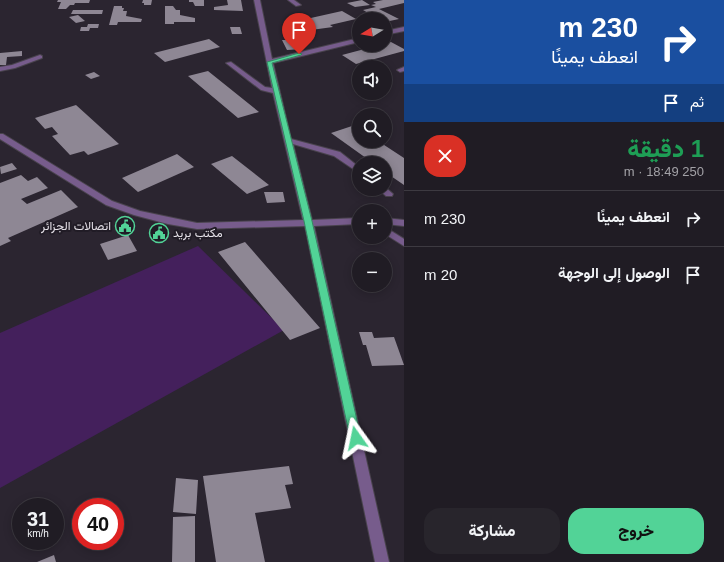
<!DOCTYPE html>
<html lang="ar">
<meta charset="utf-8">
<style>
body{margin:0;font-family:Arial,Vazirmatn,sans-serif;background:#28252c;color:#f1f3f6;direction:rtl;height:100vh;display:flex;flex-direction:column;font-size:15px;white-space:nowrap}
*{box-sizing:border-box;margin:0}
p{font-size:13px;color:#a2a1a6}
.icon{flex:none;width:22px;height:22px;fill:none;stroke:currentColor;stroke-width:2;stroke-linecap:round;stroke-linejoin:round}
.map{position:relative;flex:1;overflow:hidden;direction:ltr}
.details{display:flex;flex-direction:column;background:#201c24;width:320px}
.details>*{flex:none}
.guide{background:#1a4fa0;color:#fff;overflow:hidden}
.needle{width:26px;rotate:259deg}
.buttons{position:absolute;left:352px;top:12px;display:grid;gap:8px}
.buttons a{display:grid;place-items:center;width:40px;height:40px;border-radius:50%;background:#201c24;box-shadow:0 2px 10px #0003,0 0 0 1px #3d3a41;font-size:20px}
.speed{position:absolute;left:12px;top:498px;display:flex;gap:8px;font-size:20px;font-weight:700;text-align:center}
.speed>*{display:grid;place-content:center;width:52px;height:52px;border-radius:50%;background:#201c24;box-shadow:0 2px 10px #0003,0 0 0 1px #3d3a41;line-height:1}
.speed small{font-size:10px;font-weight:400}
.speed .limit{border:6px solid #d22;background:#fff;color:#111}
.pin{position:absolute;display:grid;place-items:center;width:34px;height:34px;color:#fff;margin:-41px -17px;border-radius:50% 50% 50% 0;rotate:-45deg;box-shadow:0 0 4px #0007}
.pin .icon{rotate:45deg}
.me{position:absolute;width:44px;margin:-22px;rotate:348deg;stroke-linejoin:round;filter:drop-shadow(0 0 3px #0008)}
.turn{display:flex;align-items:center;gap:14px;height:84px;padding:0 20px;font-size:18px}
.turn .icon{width:52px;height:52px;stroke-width:2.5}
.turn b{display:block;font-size:28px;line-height:34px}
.then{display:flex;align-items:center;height:38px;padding:0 20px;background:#0003;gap:8px;font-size:15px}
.round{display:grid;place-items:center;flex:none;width:42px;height:42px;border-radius:16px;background:#28252c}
.head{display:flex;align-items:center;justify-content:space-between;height:68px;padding:0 20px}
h1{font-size:24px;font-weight:800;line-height:30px;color:#1e9e55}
.cta{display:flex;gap:8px;margin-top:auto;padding:8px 20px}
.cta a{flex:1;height:46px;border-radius:16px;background:#52d397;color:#111;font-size:16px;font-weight:800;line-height:46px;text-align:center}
.cta a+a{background:#28252c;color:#f1f3f6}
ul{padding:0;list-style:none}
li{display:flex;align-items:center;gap:12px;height:56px;padding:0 20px;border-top:1px solid #3d3a41}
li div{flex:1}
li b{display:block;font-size:15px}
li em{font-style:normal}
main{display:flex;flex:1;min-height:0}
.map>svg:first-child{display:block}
.green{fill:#44205c}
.building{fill:#8e8794}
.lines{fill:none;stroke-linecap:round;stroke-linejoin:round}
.minor-casing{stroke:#49434d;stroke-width:2}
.minor{fill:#775c8c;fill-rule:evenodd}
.route{fill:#52d397;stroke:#358962}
.labels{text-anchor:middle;stroke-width:4;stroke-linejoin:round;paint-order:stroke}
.poi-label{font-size:12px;fill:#e5e1e8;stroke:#211c26;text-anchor:end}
</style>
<main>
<section class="details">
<div class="guide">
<div class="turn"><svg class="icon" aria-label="right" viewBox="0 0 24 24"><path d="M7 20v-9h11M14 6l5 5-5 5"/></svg><div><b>230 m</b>انعطف يمينًا</div></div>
<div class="then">ثم<svg class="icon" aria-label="arrive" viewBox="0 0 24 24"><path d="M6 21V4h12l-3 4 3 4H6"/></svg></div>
</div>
<div class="head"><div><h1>1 دقيقة</h1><p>250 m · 18:49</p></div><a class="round" style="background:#d93025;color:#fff"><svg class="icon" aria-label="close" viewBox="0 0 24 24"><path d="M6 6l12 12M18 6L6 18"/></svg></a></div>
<ul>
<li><svg class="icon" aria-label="right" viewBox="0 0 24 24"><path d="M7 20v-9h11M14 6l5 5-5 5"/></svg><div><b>انعطف يمينًا</b></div><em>230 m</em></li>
<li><svg class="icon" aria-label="arrive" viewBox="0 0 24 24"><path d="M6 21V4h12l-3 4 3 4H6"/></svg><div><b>الوصول إلى الوجهة</b></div><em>20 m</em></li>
</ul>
<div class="cta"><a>خروج</a><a>مشاركة</a></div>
</section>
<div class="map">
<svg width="404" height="562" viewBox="0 0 404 562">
<rect width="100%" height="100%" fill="#2b2530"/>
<path class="green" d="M198 246 284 330 0 488V333Z"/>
<path class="building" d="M58 0H90L89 3H75L74 5H70L66 9H58L61 2H57Z
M143 0H152L151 5H144V3H142Z
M189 0H204V6H195L193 2H189Z
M227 0H241L243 11 214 10V7L228 5Z
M362 0 370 5 355 7 347 3Z
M383 0H404V3L379 9 399 19 385 22V19H379L363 10 376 7 371 5 376 4 373 2Z
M114 6H122V8H124L123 11H127L126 16 142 19 141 22H118L117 25H109Z
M165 6H173L176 10H180V15L195 18V22H174V24H165Z
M73 10H103L102 14H71Z
M342 11 356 19 330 25 333 27 296 32 284 24Z
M78 15 85 21 76 23 69 17Z
M88 24H99L98 28H90L89 31H80L81 27H87Z
M230 27H240L242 34H232Z
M209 39 220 47 165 62 154 53Z
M282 40H299L303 49 287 50Z
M391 42 404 49V51L356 64 342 55Z
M22 51V56L7 57 6 65H0V53Z
M208 71 259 112 238 118 188 76Z
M94 72 100 76 91 79 85 75Z
M76 105 119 144 88 155 84 151 70 155 52 136 58 134 52 127 45 129 35 118Z
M355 125 359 128V141H378L404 158V185L385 172V163H373L331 133Z
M177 154 194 167 138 192 122 178Z
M232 156 269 185 247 194 211 164Z
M12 163 17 169 1 174 0 167Z
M21 175 28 181 37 177 48 188 21 199 27 204 61 190 78 207 8 238 11 241 0 246V183Z
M264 192H283L285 202 267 203Z
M128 235 137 251 108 260 100 244Z
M245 242 320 328 290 340 218 252Z
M359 332H372L374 338 394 337 404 365 372 366 366 345H363Z
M289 466 293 484 285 485 291 508 255 513 265 562H216L203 476Z
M176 478 198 480 196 514 173 512Z
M195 516V562H172L173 517Z
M54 555 56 562H37Z"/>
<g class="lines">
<defs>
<path id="minor" d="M254 0H260L272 59 359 38V42L273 63 291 139 340 152 359 167V173L334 156 293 144 312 220 359 218V224L314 226 389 562H375L305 226 197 229 168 224 134 215 106 205 0 139V134H3L112 201 140 211 197 223 303 220 273 93 261 90 226 63 231 62 265 87 272 88Z
M288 0H294L301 5 296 6Z
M404 27V31L385 35V31Z
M40 55 42 56V58L15 68 0 71V67L12 65Z
M404 67V71L400 72 397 70Z
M385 187 393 194 392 196H386L378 189H385Z
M385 218 404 220V226L385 224Z
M385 227 404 239V246L385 234Z"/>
</defs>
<use href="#minor" class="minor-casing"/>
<use href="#minor" class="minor"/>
</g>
<path class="route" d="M299 53 302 54 301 55 272 63 312 221 361 438 360 442 356 443 351 442 350 438 304 221 267 62Z"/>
<defs>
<symbol id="civic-ring" viewBox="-11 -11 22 22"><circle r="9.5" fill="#211c26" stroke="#52d397" stroke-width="1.5"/><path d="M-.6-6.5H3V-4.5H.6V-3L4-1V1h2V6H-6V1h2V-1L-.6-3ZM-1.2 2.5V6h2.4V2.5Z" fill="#52d397"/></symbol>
</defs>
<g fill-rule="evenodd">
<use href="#civic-ring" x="114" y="215" width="22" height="22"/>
<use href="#civic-ring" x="148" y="222" width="22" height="22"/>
</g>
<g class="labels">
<g class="poi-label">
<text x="111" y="230">اتصالات الجزائر</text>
<text x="173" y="237" text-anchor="start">مكتب بريد</text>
</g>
</g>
</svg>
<div class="buttons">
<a><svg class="needle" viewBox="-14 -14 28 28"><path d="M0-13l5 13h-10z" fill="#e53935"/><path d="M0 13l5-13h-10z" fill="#a2a1a6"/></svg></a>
<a><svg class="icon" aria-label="sound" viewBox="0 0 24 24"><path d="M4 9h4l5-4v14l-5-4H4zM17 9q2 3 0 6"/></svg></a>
<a><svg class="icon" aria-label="search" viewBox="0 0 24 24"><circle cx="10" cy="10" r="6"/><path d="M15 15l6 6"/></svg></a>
<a><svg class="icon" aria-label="layers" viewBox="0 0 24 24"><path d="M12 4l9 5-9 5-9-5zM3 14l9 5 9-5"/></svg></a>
<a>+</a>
<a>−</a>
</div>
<div class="speed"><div>31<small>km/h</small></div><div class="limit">40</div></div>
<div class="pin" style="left:299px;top:54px;background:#d93025"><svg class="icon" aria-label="arrive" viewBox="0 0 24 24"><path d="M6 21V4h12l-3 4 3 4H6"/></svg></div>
<svg class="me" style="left:356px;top:438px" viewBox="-20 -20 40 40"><path d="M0-17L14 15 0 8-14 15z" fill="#52d397" stroke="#fff" stroke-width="4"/></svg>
</div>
</main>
